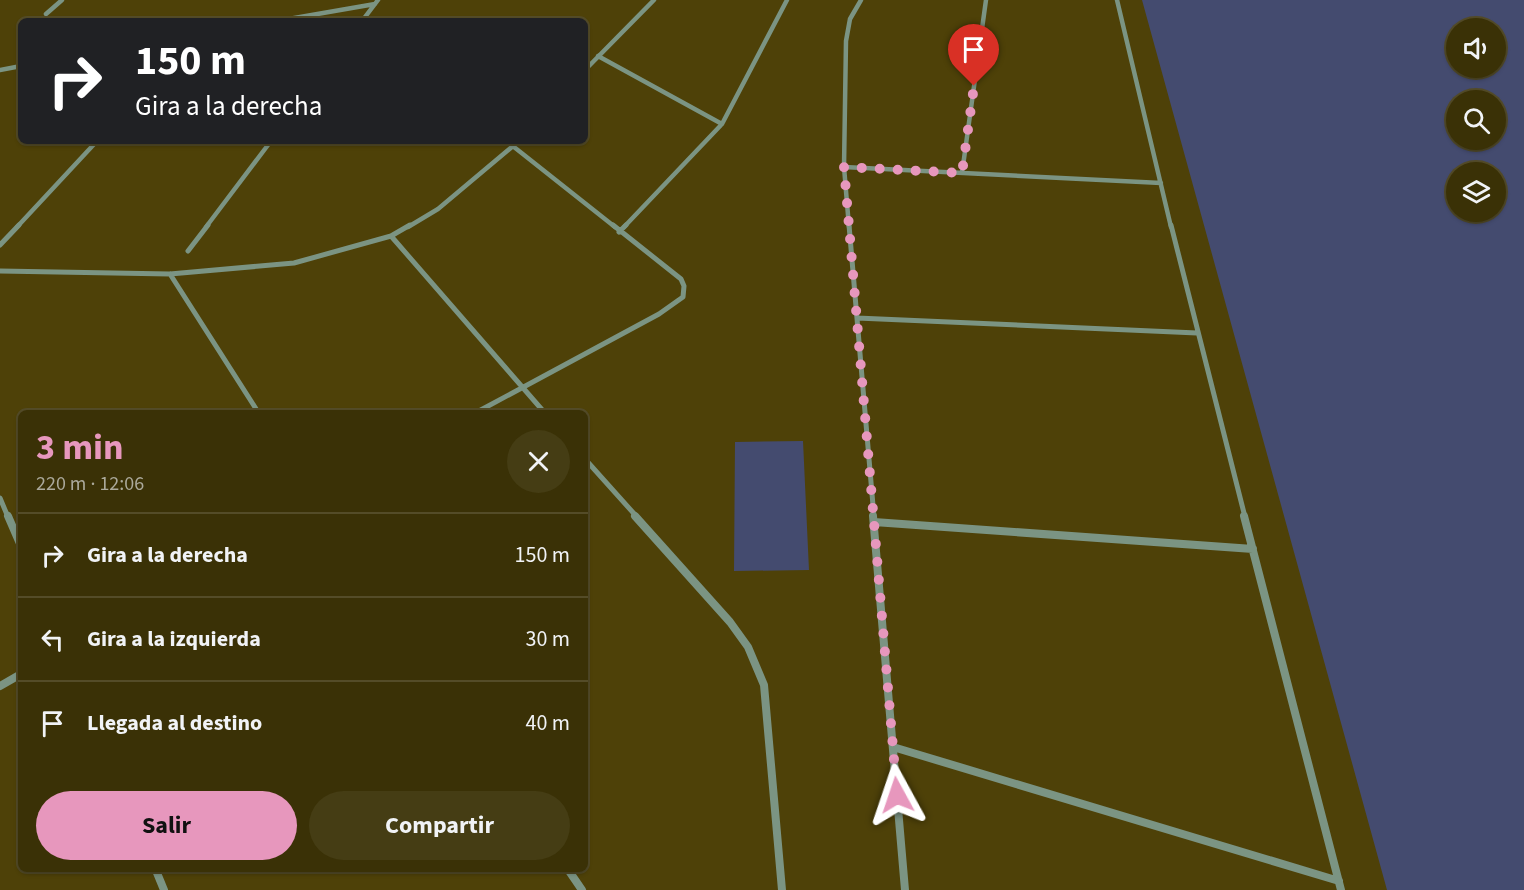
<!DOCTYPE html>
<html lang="es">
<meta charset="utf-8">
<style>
body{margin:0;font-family:"Source Sans 3",sans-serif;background:#453d14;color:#f1f3f6;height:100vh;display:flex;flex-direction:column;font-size:22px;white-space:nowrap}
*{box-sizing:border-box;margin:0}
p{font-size:20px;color:#aba99b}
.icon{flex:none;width:33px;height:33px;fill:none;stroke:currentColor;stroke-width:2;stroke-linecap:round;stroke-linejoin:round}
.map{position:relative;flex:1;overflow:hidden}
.sheet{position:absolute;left:18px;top:410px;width:570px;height:462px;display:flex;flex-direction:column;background:#3a3106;border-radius:9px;box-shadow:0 2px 4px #0004,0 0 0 2px #544c28}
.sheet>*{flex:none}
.banner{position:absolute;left:18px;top:18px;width:570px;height:126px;border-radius:9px;box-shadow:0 2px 4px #0004,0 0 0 2px #544c28;background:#202124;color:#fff;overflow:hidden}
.buttons{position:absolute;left:1446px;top:18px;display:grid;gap:12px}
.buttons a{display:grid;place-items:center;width:60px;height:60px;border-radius:50%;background:#3a3106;box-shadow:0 2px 4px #0004,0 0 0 2px #544c28;font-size:30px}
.pin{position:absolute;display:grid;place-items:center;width:51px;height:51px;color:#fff;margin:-62px -26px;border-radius:50% 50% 50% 0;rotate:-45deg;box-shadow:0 0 6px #0007}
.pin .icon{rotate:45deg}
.me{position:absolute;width:66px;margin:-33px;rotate:355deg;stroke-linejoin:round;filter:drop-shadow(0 0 4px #0008)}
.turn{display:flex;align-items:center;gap:21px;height:126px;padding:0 18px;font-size:27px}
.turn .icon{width:78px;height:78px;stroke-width:2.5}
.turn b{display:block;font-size:42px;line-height:51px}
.round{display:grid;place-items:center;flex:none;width:63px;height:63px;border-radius:32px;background:#453d14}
.overview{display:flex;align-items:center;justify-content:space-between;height:102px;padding:0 18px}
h1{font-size:36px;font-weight:700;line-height:45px;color:#e797bd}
.button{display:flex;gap:12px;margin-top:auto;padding:12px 18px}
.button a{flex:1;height:69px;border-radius:36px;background:#e797bd;color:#111;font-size:24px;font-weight:700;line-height:69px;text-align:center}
.button a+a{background:#453d14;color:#f1f3f6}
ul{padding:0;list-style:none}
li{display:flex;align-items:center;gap:18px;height:84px;padding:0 18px;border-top:2px solid #544c28}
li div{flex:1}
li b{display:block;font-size:22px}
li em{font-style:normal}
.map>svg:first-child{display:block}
.green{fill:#444b6f;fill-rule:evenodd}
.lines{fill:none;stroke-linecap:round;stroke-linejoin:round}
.minor-far2{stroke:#7b9483;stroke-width:4.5}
.minor-far1{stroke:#7b9483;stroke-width:5}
.minor{stroke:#7b9483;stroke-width:8}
.route{stroke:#e797bd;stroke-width:10;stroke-dasharray:0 18}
</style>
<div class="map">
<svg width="1524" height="890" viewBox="0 0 1524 890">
<rect width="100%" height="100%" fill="#4e4108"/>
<path class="green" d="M1142 0H1524V890H1387ZM1456 28H1496V68H1456ZM1456 100H1496V140H1456ZM1456 172H1496V212H1456Z
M803 441 809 570 734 571 735 442Z"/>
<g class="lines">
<path class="minor-far2" d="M1117 0 1171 227
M46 14 62 0
M277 21 375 4
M362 21 378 0
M598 56 722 124
M0 70 21 66
M585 70 654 0
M514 147 615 227
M844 167 1161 183
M962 173 986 0
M17 227 97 141
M206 227 271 141
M408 227 438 209 519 141
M624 227 722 124 787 0
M849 227 844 167 846 41 850 19 861 0"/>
<path class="minor-far1" d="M849 225 874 517
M1171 225 1245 517
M619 232 626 225
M391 236 544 412
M0 245 19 225
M188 251 208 225
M0 271 170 274 294 263 391 236 410 225
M170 274 258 412
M857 318 1197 333
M477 412 659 314 683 297 684 286 681 279 613 225
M585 459 637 517
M0 498 8 517"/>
<path class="minor" d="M8 516 21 546
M635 516 730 622 748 647 764 685 782 890
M873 516 905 890
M1244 516 1341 890
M874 522 1253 549
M0 686 21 674
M893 747 1339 881
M155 868 164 890
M567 868 582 890"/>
</g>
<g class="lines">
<path class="route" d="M897 795 844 167 962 173 974 86"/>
</g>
</svg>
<div class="buttons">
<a><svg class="icon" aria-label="sound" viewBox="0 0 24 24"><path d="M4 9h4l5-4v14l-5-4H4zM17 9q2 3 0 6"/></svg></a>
<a><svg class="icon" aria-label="search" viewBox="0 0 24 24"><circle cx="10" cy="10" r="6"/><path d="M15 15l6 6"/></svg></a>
<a><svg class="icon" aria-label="layers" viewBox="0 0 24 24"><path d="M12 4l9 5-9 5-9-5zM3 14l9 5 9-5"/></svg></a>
</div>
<div class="pin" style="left:974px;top:86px;background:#d93025"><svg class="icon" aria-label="arrive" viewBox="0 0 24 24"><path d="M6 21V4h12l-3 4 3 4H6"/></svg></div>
<svg class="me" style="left:897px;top:795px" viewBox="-20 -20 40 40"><path d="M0-17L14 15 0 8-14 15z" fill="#e797bd" stroke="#fff" stroke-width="4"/></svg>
<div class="banner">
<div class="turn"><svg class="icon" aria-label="right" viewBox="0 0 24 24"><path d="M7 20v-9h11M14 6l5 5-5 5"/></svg><div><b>150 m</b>Gira a la derecha</div></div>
</div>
<section class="sheet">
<div class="overview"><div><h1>3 min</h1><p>220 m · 12:06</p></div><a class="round"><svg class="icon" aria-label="close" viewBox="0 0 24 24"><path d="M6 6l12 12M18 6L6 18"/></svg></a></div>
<ul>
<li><svg class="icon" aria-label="right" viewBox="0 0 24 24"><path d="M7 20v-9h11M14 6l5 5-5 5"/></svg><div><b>Gira a la derecha</b></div><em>150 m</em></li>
<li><svg class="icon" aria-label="left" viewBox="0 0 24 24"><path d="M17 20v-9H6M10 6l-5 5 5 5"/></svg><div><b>Gira a la izquierda</b></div><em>30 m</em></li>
<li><svg class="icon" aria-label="arrive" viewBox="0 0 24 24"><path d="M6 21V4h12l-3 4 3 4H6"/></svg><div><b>Llegada al destino</b></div><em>40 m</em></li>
</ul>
<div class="button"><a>Salir</a><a>Compartir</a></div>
</section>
</div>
